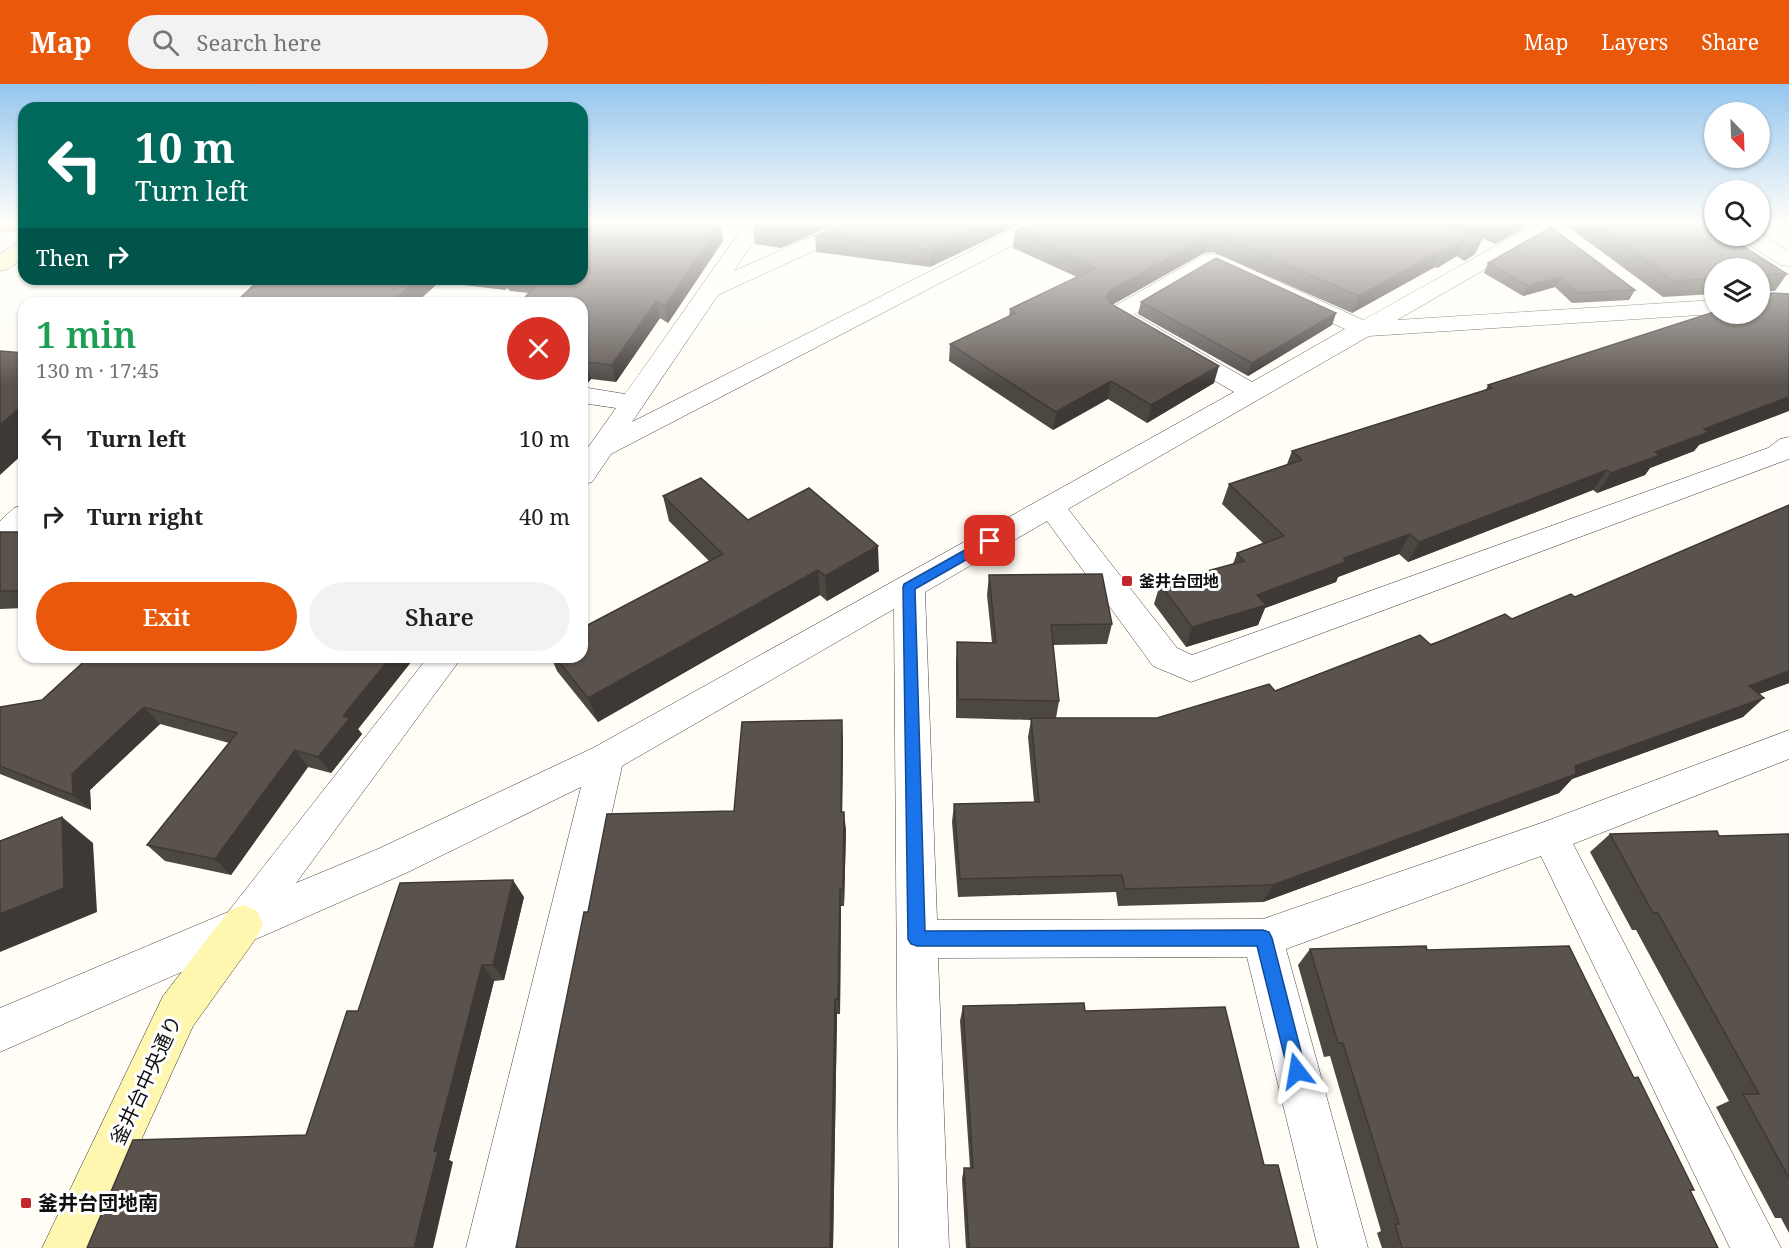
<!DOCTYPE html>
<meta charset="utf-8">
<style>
body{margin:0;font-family:"Noto Serif","Noto Sans JP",serif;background:#f2f2f2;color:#202124;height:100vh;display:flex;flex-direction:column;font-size:22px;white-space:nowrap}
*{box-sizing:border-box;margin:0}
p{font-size:20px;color:#757577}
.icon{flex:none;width:33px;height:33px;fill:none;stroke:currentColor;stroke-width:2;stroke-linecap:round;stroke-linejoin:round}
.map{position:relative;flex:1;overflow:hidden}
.drawer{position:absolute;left:18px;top:213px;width:570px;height:366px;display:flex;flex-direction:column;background:#fff;border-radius:18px;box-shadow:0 2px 4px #0004}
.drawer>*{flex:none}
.top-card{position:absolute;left:18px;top:18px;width:570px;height:183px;border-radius:18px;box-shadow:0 2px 4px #0004;background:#00695c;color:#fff;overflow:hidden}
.needle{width:39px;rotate:157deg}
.tools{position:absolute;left:1704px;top:18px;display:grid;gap:12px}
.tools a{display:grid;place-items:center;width:66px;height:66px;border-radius:50%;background:#fff;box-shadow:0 2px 4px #0004;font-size:30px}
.pin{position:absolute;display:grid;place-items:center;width:51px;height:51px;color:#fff;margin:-26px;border-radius:12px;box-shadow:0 3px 9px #0006}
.me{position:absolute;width:66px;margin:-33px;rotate:346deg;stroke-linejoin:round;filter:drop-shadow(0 0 4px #0008)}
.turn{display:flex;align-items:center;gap:21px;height:126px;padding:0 18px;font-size:27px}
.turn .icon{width:78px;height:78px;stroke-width:2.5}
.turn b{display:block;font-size:42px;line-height:51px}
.then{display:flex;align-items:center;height:57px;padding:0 18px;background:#0003;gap:12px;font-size:22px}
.round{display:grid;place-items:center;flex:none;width:63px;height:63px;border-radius:32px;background:#f2f2f2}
.overview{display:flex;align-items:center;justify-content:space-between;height:102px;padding:0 18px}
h1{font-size:36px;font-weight:600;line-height:45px;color:#1e9e55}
.cta{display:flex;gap:12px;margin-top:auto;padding:12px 18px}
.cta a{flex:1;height:69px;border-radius:36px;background:#ea580c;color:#fff;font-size:24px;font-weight:600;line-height:69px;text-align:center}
.cta a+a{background:#f2f2f2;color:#202124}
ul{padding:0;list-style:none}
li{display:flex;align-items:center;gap:18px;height:78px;padding:0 18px}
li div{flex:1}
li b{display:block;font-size:22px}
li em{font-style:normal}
header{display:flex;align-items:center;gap:36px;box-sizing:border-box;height:84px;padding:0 30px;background:#ea580c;color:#fff}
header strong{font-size:28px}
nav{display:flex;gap:33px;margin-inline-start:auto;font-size:21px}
.search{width:420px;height:54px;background:#f2f2f2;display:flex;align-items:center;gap:15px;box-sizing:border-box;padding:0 21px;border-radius:33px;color:#757577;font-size:22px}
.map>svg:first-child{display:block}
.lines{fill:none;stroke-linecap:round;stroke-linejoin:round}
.street-casing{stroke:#444;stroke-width:1}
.secondary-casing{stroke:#333;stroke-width:1}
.highway-casing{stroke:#222;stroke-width:1}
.street{fill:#fff;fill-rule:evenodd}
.secondary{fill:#fff6b0;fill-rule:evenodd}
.highway{fill:#f5a25d;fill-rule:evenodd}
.wall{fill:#4d4742}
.shaded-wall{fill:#3f3936}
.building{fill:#5a524d;stroke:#3f3936;stroke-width:1.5}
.route{fill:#1a73e8;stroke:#114b97;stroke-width:1.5}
.poi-dot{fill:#c4262e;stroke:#fff;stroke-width:2}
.labels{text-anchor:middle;stroke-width:6;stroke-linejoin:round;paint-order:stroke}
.poi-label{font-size:16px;font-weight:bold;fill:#111;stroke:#fff;text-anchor:start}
.near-street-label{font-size:20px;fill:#111;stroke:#fff}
.near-poi-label{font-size:20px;font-weight:bold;fill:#111;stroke:#fff;text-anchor:start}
</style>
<header>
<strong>Map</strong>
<div class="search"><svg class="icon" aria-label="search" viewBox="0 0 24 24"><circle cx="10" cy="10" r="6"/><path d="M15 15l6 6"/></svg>Search here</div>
<nav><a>Map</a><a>Layers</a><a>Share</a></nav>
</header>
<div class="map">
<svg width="1789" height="1164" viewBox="0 0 1789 1164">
<rect width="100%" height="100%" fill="#fffdf5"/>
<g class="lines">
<defs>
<path id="street" d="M746 139H766L734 187 842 139H868L865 143 718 211 632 338 1026 139H1051L1048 143 611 370 592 398 582 401V372L616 324 582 319V303L625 310Z
M1537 139H1561L1558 143 1397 236 1714 216 1716 230 1369 252 1068 425 1177 564 1192 571 1768 364 1780 355 1789 353V375L1191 598 1153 582 1047 437 925 508 937 836 1263 835 1544 738 1789 646V675L1573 760 1781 1164H1730L1541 772 1286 865 1368 1164H1318L1247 873 938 874 949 1164H899L894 525 622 682 516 1164H466L581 703 406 789 0 968V924L228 828 428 573H462L296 799 378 765 593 664 1234 308 1109 235 1105 230 1109 225 1204 171 1212 170 1220 171 1363 236ZM1213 184 1345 245 1252 298 1134 230Z
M1760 150 1789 167V182L1781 181 1741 156 1738 152Z
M24 421V448L10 461 0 464V437L14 424Z"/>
<path id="secondary" d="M24 158V174L8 185 0 187V170L16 159Z
M243 821 257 827 263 840 257 853 193 942 92 1164H42L163 912 229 827Z"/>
<path id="highway" d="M0 139H24V146L0 148Z"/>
</defs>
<use href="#street" class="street-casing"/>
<use href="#secondary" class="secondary-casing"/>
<use href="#highway" class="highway-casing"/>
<use href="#street" class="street"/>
<use href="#secondary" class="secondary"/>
<use href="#highway" class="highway"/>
</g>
<path class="wall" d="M582 139H744L742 141 716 140H721L723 157 668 239 660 234 616 298 591 295 586 301H582V219L529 209 510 207 507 204 505 206 439 198 416 219H235L260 195H582Z
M838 139 781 164 755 160 753 144Z
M1022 139 930 183 816 168 815 152Z
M1172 139H1533L1495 160 1482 154 1475 170 1464 177 1457 172 1437 184 1435 183 1352 229 1213 168 1204 169 1112 221 1214 299 1147 339 1108 315 1053 346 949 277 950 260 1009 232 1010 225 1077 193 1013 164 1015 147 1168 140Z
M1563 139H1707L1787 190 1775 207H1760V184H1714V210L1663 213Z
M1488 179 1635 206 1629 216 1572 219 1555 203 1523 212 1484 189Z
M1141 218 1336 229 1332 241 1248 292 1138 230Z
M1488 301 1699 361 1694 367 1650 384 1645 391 1597 409 1593 406 1408 478 1399 470 1338 493 1336 498 1265 524 1258 541 1186 563 1154 520 1160 500 1233 480 1237 469 1263 459 1222 420 1229 400 1287 380 1292 367 1486 306Z
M663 412 748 436 879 487 827 517 820 511 598 638 557 587 551 573H582L709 477 669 437Z
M1789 421V599L1759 610 1743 633 1572 695 1559 709 1263 818 1118 822 1116 808 958 813 952 738 954 720 1034 718 1028 653 1031 636 956 634V578L957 558 992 559 987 511 989 491 1112 540 1107 560 1053 561 1059 617 1056 634H1157L1275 607 1512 535 1575 513Z
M0 448H24V524L0 525Z
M89 573H415L358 645 362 650 331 689 308 683 231 791 165 777 147 761 229 659 160 640 90 706 91 726 0 690V623L42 616Z
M843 655 842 728 846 746 844 822H841L840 930H837L833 1164H516L588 828 734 727Z
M1610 750 1719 752 1789 750V1149L1781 1134H1775L1716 1023 1729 1017 1636 846H1632L1590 768Z
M524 813 504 896 494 897 449 1076 453 1078 306 1051 358 927Z
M1310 865 1427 866 1634 994 1694 1106 1690 1107 1718 1164H1382L1377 1149 1381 1147 1330 972 1324 973 1298 881Z
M963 922 1085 927 1264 1081 1299 1164H966L962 1095 964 1084H970L960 937Z"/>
<path class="shaded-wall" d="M799 139H838L781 164 780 147Z
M989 139H1022L930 183V166Z
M1511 139H1533L1495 160 1503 143Z
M721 140 723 157 668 239 665 222Z
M1208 152 1204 169 1108 223 1106 213 1111 206Z
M1483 154 1475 170 1464 177 1471 160Z
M1464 156 1457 172 1437 184 1445 167Z
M1442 166 1435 183 1352 229 1359 212Z
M1560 193 1555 203 1523 212 1528 202Z
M417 195H437L439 198 416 219H391Z
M501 195H504L507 204 505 206Z
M656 217 660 234 616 298 612 281Z
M1336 229 1332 241 1248 292 1252 279Z
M586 278 591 295 586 301 582 286V283Z
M1219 282 1214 299 1147 339 1151 321Z
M1111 297 1108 315 1053 346 1056 328Z
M1789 313V327L1699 361 1694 367 1650 384 1645 391 1597 409 1611 389 1704 345Z
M24 320V369L0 391V341Z
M1607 386 1593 406 1408 478 1419 458Z
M1410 450 1399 470 1338 493 1336 498 1265 524 1258 541 1186 563 1192 543 1257 511 1344 474Z
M878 462 879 487 827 517 825 492Z
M818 486 820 511 598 638 588 614Z
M391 573H415L358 645 362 650 331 689 318 673 343 632Z
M1789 587V599L1729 621 1749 602Z
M1764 614 1743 633 1572 695 1559 709 1263 818 1273 801 1575 682Z
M144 623 160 640 90 706 91 726 73 711 72 690Z
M842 636 843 655 842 746 841 728Z
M295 666 308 683 231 791 215 775Z
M844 728 846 746 844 822 843 805Z
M62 733 93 759 97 828 0 868V830Z
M513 796 524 813 504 896 493 881Z
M840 805 841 822 840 930 838 915Z
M482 881 494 897 449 1076 453 1078 433 1164H414L434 1067Z
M835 915 837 930 833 1164H830Z"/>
<path class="building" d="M582 139H681L721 140 665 222 656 217 612 281 586 278 582 283V219H520L541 195H582Z
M756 139H799L780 147 753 144Z
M844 139H989L930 166 815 152Z
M1032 139H1164L1168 140 1172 139H1445L1483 154 1471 160 1464 156 1445 167 1442 166 1359 212 1217 151 1208 152 1111 206 1106 213 1111 220 1219 282 1151 321 1111 297 1056 328 950 260 1016 229 1010 225 1096 184 1015 147Z
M1491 139H1511L1503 143Z
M1594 139H1707L1714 143V152H1727L1787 190 1760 191V184H1714V194L1674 197Z
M1551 143 1635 206 1577 209 1560 193 1528 202 1488 179Z
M1216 174 1336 229 1252 279 1141 218Z
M260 195H417L391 219H235Z
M1772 209 1789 210V313L1704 345 1709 348 1655 368 1660 371 1611 389 1607 386 1419 458 1410 450 1344 474 1345 478 1257 511 1266 521 1192 543 1160 500 1244 477 1237 469 1284 452 1229 400 1302 376 1292 367 1492 304 1488 301 1714 228V230H1760V213Z
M0 267 24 269V320L0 341Z
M701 394 748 436 809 404 878 462 825 492 818 486 588 614 555 573H582V544L723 470 663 412Z
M1789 421V587L1749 602 1764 614 1575 682 1576 690 1273 801 1125 805 1122 791 960 795 954 720 1039 718 1031 634H1157L1269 600 1275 607 1420 551 1431 561 1505 530 1512 535 1571 510 1575 513Z
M0 448H24V507H0Z
M1102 490 1112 540 1051 541 1059 617 958 615 957 558 996 559 989 491Z
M89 573H391L343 632 350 634 318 673 295 666 215 775 147 761 237 649 144 623 72 690 73 711 0 682V623L42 616Z
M842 636 841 728H844L843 805H840L838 915H835L830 1164H516L560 946 584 828H588L607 730 734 727 742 638Z
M62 733 64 804 0 830V757Z
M1717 747 1719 752 1789 750V1094L1743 1010H1759L1658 829H1653L1610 750Z
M513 796 493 881H482L434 1067H438L414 1164H87L133 1056 306 1051 347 927H358L400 799Z
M1426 862 1427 866 1569 862 1634 994 1638 993 1694 1106H1690L1718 1164H1402L1395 1140H1399L1343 959H1338L1310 865Z
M1084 919 1085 927 1225 923 1264 1081H1278L1299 1164H969L964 1084H973L963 922Z"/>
<linearGradient id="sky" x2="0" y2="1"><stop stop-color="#95c6ee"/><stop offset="0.46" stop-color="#fffefa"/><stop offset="1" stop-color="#fffefa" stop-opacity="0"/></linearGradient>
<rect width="1789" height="301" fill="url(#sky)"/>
<path class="route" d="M990 452 996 457 994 460 915 505 925 847 1263 846 1269 848 1272 854 1306 987 1304 993 1297 996 1291 993 1288 987 1257 862H917L911 860 908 855 903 503 904 500Z"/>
<g class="poi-dot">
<rect x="1121" y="491" width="12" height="12" rx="3"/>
<rect x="20" y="1113" width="12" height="12" rx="3"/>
</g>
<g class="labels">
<g class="poi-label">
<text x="1139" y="503">釜井台団地</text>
</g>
<g class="near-street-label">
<text transform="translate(146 996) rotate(-65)" y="7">釜井台中央通り</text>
</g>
<g class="near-poi-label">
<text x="38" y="1126">釜井台団地南</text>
</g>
</g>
</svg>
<div class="tools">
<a><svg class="needle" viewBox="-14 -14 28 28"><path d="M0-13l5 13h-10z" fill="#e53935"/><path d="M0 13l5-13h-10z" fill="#757577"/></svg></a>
<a><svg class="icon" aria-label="search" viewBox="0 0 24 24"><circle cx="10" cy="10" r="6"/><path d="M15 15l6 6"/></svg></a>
<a><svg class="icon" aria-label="layers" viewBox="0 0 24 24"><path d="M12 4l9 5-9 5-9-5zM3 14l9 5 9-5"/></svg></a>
</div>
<div class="pin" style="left:990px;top:457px;background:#d93025"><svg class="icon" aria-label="arrive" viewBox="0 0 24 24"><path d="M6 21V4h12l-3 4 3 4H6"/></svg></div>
<svg class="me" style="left:1297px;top:987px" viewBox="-20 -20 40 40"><path d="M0-17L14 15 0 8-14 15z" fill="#1a73e8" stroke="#fff" stroke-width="4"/></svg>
<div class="top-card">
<div class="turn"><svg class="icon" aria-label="left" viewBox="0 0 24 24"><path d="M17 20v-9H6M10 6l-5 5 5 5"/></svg><div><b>10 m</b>Turn left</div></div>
<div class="then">Then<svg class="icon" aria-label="right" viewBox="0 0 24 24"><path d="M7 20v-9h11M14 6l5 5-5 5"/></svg></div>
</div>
<section class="drawer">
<div class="overview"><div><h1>1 min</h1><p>130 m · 17:45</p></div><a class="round" style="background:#d93025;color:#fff"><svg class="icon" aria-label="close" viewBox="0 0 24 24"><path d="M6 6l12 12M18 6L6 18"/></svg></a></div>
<ul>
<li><svg class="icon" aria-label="left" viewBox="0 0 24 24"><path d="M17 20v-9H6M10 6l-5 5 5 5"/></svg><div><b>Turn left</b></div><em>10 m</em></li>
<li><svg class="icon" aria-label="right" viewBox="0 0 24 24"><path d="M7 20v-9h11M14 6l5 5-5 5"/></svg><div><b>Turn right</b></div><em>40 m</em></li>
</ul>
<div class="cta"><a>Exit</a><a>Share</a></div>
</section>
</div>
